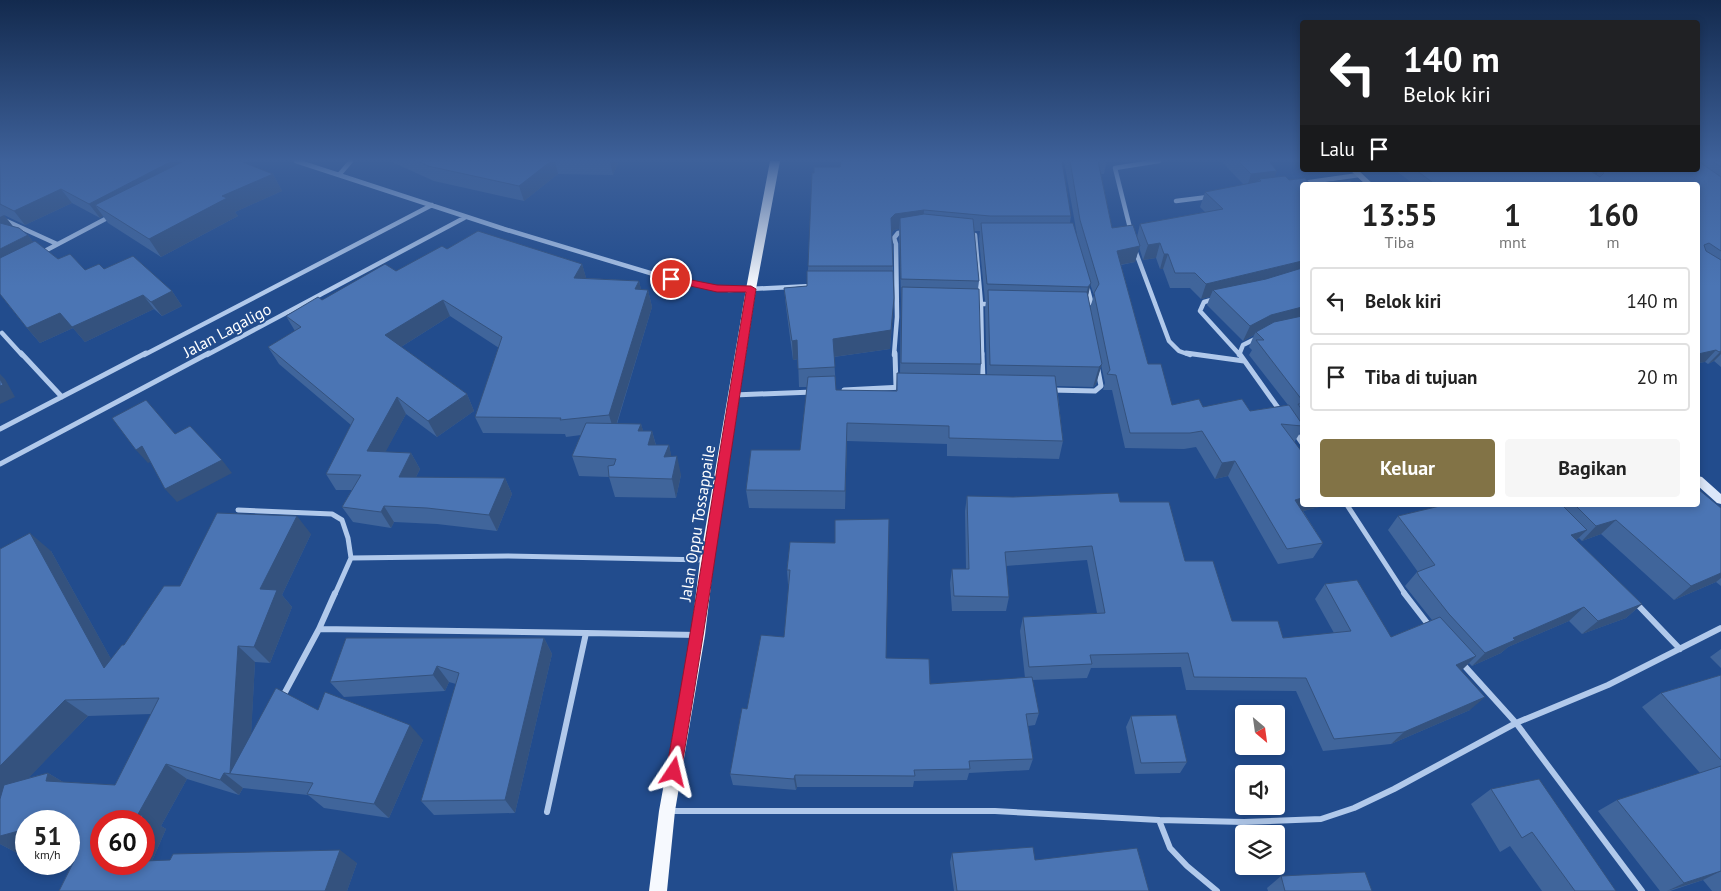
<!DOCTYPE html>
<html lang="id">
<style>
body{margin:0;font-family:"PT Sans",sans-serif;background:#f6f6f6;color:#222;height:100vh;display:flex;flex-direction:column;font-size:19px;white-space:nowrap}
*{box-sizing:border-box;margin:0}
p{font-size:16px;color:#767676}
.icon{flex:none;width:28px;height:28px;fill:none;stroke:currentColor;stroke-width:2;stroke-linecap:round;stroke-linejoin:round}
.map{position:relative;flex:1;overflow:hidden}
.sheet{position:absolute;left:1300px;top:182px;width:400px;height:325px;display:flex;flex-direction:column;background:#fff;border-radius:5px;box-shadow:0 2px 8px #0003}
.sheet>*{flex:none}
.banner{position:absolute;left:1300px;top:20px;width:400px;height:152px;border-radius:5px;box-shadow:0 2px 8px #0003;background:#202124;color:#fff;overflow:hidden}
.needle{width:32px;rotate:151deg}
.controls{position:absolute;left:1235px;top:705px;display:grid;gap:10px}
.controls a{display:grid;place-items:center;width:50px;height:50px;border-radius:5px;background:#fff;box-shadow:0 2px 8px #0003;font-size:25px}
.speed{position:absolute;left:15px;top:810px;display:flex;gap:10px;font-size:25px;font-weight:700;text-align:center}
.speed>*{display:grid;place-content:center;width:65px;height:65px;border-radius:50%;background:#fff;box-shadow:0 2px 8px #0003;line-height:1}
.speed small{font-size:12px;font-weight:400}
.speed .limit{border:8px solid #d22;background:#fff;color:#111}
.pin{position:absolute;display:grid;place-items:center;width:42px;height:42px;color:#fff;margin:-21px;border:2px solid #fff;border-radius:50%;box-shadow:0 1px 5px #0007}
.me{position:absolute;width:55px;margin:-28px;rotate:10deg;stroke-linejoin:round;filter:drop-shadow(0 0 4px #0008)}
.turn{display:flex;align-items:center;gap:18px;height:105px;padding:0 20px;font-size:22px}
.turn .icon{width:65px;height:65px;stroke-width:2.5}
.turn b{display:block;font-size:35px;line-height:42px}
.then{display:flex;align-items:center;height:48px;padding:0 20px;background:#0003;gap:10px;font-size:19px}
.eta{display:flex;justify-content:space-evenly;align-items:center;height:85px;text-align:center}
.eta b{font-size:30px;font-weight:800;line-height:35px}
.action{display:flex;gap:10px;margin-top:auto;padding:10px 20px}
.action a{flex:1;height:58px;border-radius:5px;background:#827346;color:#fff;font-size:20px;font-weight:800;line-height:58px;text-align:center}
.action a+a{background:#f6f6f6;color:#222}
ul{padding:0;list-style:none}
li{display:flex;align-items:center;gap:15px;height:68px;margin:0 10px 8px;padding:0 10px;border:2px solid #e0e0e0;border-radius:5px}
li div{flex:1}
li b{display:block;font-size:19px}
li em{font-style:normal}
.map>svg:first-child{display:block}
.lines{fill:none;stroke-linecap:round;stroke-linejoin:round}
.street-far2{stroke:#b1c9eb;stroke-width:4.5}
.street-far1{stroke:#b1c9eb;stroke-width:5}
.street{stroke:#b1c9eb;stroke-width:6}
.secondary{fill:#dce7f9;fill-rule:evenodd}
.primary{fill:#f6f9fe;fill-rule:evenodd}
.wall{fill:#40659b;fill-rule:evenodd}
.shaded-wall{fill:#34527e}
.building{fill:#4b75b4;stroke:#34527e}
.route{fill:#e11d48;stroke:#92132f}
.labels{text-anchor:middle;stroke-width:4;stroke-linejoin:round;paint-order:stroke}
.street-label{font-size:16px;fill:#fff;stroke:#224c8d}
</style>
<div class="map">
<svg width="1721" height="891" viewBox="0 0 1721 891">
<rect width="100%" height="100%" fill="#224c8d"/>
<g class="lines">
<path class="street-far2" d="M296 161 504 229 680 282 729 290 811 286
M339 175 351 161
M1303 183 1359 175
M1176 201 1208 197
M0 218 57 244
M1131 232 1115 168 1159 161
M975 235 981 304 982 355
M1135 250 1169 341 1179 351 1190 355
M41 253 111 216
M1215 299 1204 302 1200 311 1239 354
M974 304H993
M1086 307 1091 301 1087 286
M2 333 22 355
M144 355 432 205
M207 355 464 218
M894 355 897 317 896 244 894 238 898 233 906 232
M1239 355 1243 345 1259 337"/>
<path class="street-far1" d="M21 353 62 397
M895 353 896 387
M982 353 983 381
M1186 353 1244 361
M1239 353 1281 412
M844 390 903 387
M1051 390 1095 391 1101 386 1098 370
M734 395 813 392
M0 429 146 353
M1294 431 1302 443
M0 464 209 353
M1347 505 1405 594
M238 510 332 514 342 520 348 538 351 558
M335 594 351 558 508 556 707 560"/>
<path class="street" d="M1404 593 1431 628
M1635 602 1680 649
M319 629 586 633
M1461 662 1516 723 1642 891
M283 696 319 629 335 593
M670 811H995L1159 820 1244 822 1321 819 1354 808 1394 789 1516 723 1608 685 1721 628
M547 812 586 633 697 635
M1159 820 1170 848 1187 866 1217 891"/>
<path class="secondary" d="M1350 170H1358L1374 185H1366Z
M1698 476 1702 477 1721 494V504L1717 503 1698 486Z"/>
<path class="primary" d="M770 161H780L756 289 714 560 705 635 675 811 667 891H649L659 811 691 635 700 560 746 289Z"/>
</g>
<path class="wall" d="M0 161 273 174 282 191 235 212 238 216 161 257 108 223 103 216 100 218 72 203 25 225 4 215 13 227 28 235 33 242 58 259 85 270 104 269 172 291 182 306 162 316 154 309 85 342 73 328 40 343 27 328 0 294Z
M385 161H619L613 175 558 174 524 201 434 181 394 163Z
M1064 161H1107L1104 174H1101L1112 228 1137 237 1140 224 1205 212 1200 207 1205 192 1244 185 1221 161H1269L1275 177 1289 180 1302 185V436L1300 433 1295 441 1302 505H1324L1323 506 1303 511 1323 543 1313 558 1278 564 1228 476 1215 479 1196 447 1184 449 1125 448 1112 390H1103L1105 383 1101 365 1096 384 1093 387 1057 386 1063 441 1059 459 947 456V444L847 441 845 509 749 508 746 490 800 450 807 387H799L798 359 793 360 786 307 784 288 807 286 814 173 840 167 1071 216 1070 223 1077 235ZM899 229 901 299 900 373H897L896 391 836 390 834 357 890 349 894 298 892 233 894 230ZM974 231H980L979 239 985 301H986L985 309 987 375H980L981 364 978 289 979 281ZM1139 247 1143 260 1156 258 1160 269H1163L1170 288H1190L1201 299 1210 297 1207 305 1243 341 1254 335 1249 347 1252 350 1249 355 1288 405 1250 411 1172 405 1148 364 1121 265 1135 262ZM1090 284 1094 295 1090 308 1088 295Z
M1698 161H1721V367L1714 361 1708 364 1705 362 1698 363V185H1415L1395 170H1582L1584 171 1596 175 1599 170H1698Z
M447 249 582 264 586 278 639 281 641 290H648L652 307 617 424H641L643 431H652L656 445H669L671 456 681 475 676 498 615 497 609 477 579 476 572 456 581 435 566 437 565 434 483 433 475 417 499 348 450 316 401 347 467 394 474 411 437 437 406 414 385 452 411 453 420 469 416 477 505 478 512 494 497 531 437 524 394 522 391 528 353 522 342 507 352 490H336L326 474 351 425 279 364 268 347 295 331 286 316 322 300 396 271Z
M967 496 1120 502 1185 561 1232 621 1283 638 1334 633 1315 599 1325 584 1391 637 1432 620 1405 586 1417 572H1418L1388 530 1398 516 1436 507 1434 505H1698L1721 508V586L1716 582 1674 600 1601 534 1582 541 1579 538 1576 540 1642 604 1626 618 1582 634 1569 621 1508 647 1501 653 1472 666 1469 663 1461 670 1470 710 1391 744 1323 751 1296 691 1186 690 1181 667 1091 668 1087 678 1032 680 1039 713 1035 725 1028 726 1033 759 1029 770 969 773 967 780 914 781 913 787H797L796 790 733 785 730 774 747 709 784 637 789 584H788L787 570 790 542 886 658 930 684 1025 678 1020 631 1023 617 1097 613 1087 560 1006 566 1009 597 1006 611H952L950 583 952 569H966L965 511Z
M311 534 282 595 292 607 270 663 255 662 251 733 318 710 423 740 389 818 324 808 308 795 243 788 239 795 187 779 161 826 166 829 152 861 357 863 347 891H59L71 866 49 865 46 864H69V821H26V854L22 852 23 851 17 853 0 844V549L51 551 111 659 180 586ZM151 714 115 785 63 782 48 773 28 778 88 716Z
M544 638 552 654 515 813 434 815 421 801 456 684 449 682 445 691 344 697 330 682Z
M1721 649V668L1710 657Z
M1721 675V891H1712L1703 880 1670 891H1660L1598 811 1617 800 1700 773 1642 707 1661 693Z
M1131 716 1187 762 1180 773 1135 774 1126 727Z
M1491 789 1616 891H1542L1510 846 1500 852 1471 804Z
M952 853 1035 860 1149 891H954L950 862Z
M1281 876 1372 891H1268L1267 888Z"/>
<path class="shaded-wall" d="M172 161H197L95 205 103 216 100 218 89 204Z
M551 161H555L558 174 524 201 519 186Z
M610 161H619L613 175Z
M1277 171 1272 183 1261 181 1259 179 1257 185 1247 187 1251 174Z
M273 174 282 191 235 212 238 216 161 257 149 239 222 196Z
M61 189 72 203 25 225 14 211Z
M924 210 923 226 900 218 899 229 894 230 891 234V218L895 214Z
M4 215 16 230H0V217Z
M28 235 39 250 0 270V249Z
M1160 243 1156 258 1143 260 1148 245Z
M1140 246 1135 262 1113 266 1117 251Z
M1164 254H1168L1163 269H1160Z
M1302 261V274L1213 290 1210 297 1201 299 1206 284Z
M582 264 587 281 574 278Z
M639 281 643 298 635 289Z
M1091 283 1087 300 1084 304 1088 287Z
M648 290 652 307 614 432 609 415Z
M172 291 182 306 162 316 151 302Z
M143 295 154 309 85 342 72 327Z
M894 298 890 349 833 357V339Z
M443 300 450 316 393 352 385 335Z
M1302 307V318L1256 332 1254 335 1243 341 1250 326 1271 315Z
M60 313 73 328 40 343 27 328Z
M797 340 798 359 793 360 792 341Z
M1716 350 1705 362 1698 363V354Z
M1721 351V354L1714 361 1708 364Z
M1102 364 1096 384 1093 387 1099 367Z
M0 374 5 379 15 397 0 404Z
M467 394 474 411 437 437 428 421Z
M397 397 406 414 377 468 367 451Z
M847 423V441L845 509V491Z
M641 424 647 444 638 431Z
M652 431 657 450 648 445Z
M669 445 673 464 664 457Z
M142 446 154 460 148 463 136 450Z
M411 453 420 469 408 493 399 477Z
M677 456 681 475 676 498 672 479Z
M222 460 232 473 177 502 165 489Z
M1235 461 1228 476 1215 479 1222 463Z
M505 478 512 494 497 531 489 515Z
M1302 498V505H1324L1323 506 1287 515 1295 500Z
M384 506 394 522 391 528 381 512Z
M297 516 311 534 282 595 292 607 270 663 254 647 260 589Z
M1616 520 1601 534 1582 541 1596 526Z
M1587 530 1572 544 1571 535Z
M30 533 51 551 125 684 104 668Z
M1721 573V578L1716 582 1674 600 1691 586Z
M1642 604 1626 618 1582 634 1598 621Z
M1584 607 1569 621 1508 647 1501 653 1472 666 1485 653 1513 638Z
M544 638 552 654 515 813 505 800Z
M238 646 255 662 249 776 230 773Z
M1476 656 1462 670 1442 678 1456 665Z
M437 666 449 682 445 691 433 675Z
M1485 697 1470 710 1391 744 1404 732Z
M65 700 88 716 0 808V766Z
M410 725 423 740 389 818 374 804Z
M166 764 187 779 161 826 166 829 146 875 144 864V821H141L137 816Z
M48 773 73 788 46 781Z
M224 773 243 788 239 795 220 780Z
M795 775 797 787 796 790 794 779Z
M26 829V850L17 853 0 844V836Z
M340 850 357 863 347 891H325Z
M1721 871 1703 880 1667 891 1684 883Z"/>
<path class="building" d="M0 161H172L89 204 61 189 14 211 0 204Z
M184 161H240L273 174 222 196 227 198 149 239 95 205Z
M418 161H551L519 186 428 166Z
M841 161H1062L1071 216H990L924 210 895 214 891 218 893 266H808L812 173H814V167H840Z
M1070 161H1098L1112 228 1133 225 1140 246 1117 251 1148 364H1161L1172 405 1199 399 1203 407 1242 399 1250 411 1289 405 1302 424V426L1281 424 1302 452V498L1295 500 1323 543 1287 549 1235 461 1222 463 1202 431 1190 433H1130L1116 375 1107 374 1110 370 1094 293 1099 284 1080 220Z
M1238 161H1269L1277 171 1251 174Z
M1698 161 1721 177V251L1709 243 1704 245 1706 251 1721 260V351L1719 352 1716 350 1698 354V185H1436L1416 170H1582L1584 171 1589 170 1600 177 1604 173 1601 170H1698Z
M1712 161H1721V167Z
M1285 176 1289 180 1305 178 1310 184 1350 180 1354 185H1302V261L1206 284 1195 273H1175L1168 254H1164L1160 243 1148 245 1140 224 1223 209 1205 192 1261 181 1259 179Z
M924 214 973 219 979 281 901 279 900 218Z
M0 223 19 228 28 235 0 249Z
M981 223H1073L1091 283 1088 287 987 284Z
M478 231 582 264 574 278 639 281 635 289 648 290 609 415 560 420 561 418 475 417 502 337 443 300 385 335 467 394 428 421 397 397 367 451 411 453 399 477 505 478 489 515 427 508 384 506 381 512 342 507 361 475 326 474 354 419 268 347 301 327 286 316 318 297 322 300 385 264 396 271 442 246 447 249Z
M35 241 58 259 70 254 85 270 99 264 104 269 133 256 172 291 151 302 143 295 72 327 60 313 27 328 0 294V258Z
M1302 268V307L1271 315 1250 326 1213 290 1266 279Z
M807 271H893L894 298 891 330 833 339 835 367 798 369 797 340 792 341 784 288 807 286Z
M902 287 979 289 981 364 901 363Z
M988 290 1087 292 1102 364 1099 367 990 365Z
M1302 316V400L1256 340H1264L1256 332 1274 322Z
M897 373 1055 376 1063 441 949 438V426L847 423 845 491 746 490 751 450H800L808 377 835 376 836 390 897 391Z
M0 379 3 385 0 386Z
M146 400 175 434 190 426 222 460 165 489 142 446 136 450 112 418Z
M1298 404H1302V410Z
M586 423 641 424 638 431H652L648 445H669L664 457 677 456 672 479 609 477 608 466 614 465 616 459 572 456Z
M1698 489 1721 508V573L1691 586 1616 520 1596 526 1575 505H1698Z
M1118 493 1120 502H1169L1185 561H1213L1232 621H1278L1283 638 1351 631 1325 584 1357 580 1391 637 1440 617 1476 656 1456 665 1485 697 1404 732 1334 739 1306 678 1194 677 1188 653 1090 655 1092 664 1029 667 1023 617 1105 613 1092 546 1005 552 1009 597 954 596 952 569H969L967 496 1013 497Z
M1444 505H1562L1587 530 1571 535 1642 604 1598 621 1584 607 1513 638 1515 640 1485 653 1449 614 1419 576 1417 572 1435 565 1398 516Z
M217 513 297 516 260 589 277 590 254 647 238 646 230 773 276 688 318 710 325 692 410 725 374 804 307 794 313 783 224 773 220 780 166 764 137 816 143 815 141 821H101V864H144V861L170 860 173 854 340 850 325 891H59L77 855H69V821H26V829L0 836V799L4 785 48 773 46 781 115 785 159 698 65 700 0 766V549L30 533 104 668 122 645H124L164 586H180Z
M889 519 886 658 929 659 930 684 1032 677 1039 713 1026 714 1033 759 969 761 970 769 914 770 915 776 795 775 794 779 730 774 742 708 747 709 761 635 784 637 790 570H787L790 542 835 543V520Z
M346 638H544L505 800 421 801 459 673 437 666 433 675 330 682Z
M1721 675V760L1661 693Z
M1176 715 1187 762 1141 763 1131 716Z
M1721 766V871L1684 883 1617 800Z
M1539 779 1616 891H1575L1532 832 1522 838 1491 789Z
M26 846V852H22Z
M1033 847 1035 860 1137 848 1149 891H957L952 853Z
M1365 872 1372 891H1285L1281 876Z"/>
<linearGradient id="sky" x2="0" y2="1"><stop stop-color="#132a4e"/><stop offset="0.56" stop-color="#3e619a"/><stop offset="1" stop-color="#3e619a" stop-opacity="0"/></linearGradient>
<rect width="1721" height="286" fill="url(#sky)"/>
<path class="route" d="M671 276 717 285 751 286 756 289C731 450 708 611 681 772L679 777 674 779 669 777 666 772C695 612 719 452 746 292H717L668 281V277Z"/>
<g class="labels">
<g class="street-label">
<text transform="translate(227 330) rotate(-28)" y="6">Jalan Lagaligo</text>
<text transform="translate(697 523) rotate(-81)" y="6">Jalan Oppu Tossappaile</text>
</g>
</g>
</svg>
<div class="controls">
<a><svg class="needle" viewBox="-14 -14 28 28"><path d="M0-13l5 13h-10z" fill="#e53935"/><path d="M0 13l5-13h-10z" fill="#767676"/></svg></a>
<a><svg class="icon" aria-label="sound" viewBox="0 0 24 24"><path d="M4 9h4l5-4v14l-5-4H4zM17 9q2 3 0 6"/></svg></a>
<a><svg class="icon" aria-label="layers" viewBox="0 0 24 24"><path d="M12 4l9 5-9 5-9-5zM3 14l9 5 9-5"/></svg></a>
</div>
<div class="speed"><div>51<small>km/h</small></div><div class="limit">60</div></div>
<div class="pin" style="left:671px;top:279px;background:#d93025"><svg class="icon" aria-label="arrive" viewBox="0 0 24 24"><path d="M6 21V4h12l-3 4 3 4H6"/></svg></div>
<svg class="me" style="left:674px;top:772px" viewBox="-20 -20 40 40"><path d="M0-17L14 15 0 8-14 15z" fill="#e11d48" stroke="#fff" stroke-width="4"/></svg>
<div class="banner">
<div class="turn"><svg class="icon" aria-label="left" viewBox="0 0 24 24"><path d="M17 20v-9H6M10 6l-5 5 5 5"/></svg><div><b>140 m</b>Belok kiri</div></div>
<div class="then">Lalu<svg class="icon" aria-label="arrive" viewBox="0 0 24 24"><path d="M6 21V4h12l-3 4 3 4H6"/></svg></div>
</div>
<section class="sheet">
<div class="eta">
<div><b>13:55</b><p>Tiba</p></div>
<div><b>1</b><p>mnt</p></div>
<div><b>160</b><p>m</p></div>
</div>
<ul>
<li><svg class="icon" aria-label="left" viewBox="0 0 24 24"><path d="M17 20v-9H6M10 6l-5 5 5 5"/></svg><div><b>Belok kiri</b></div><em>140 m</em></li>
<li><svg class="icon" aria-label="arrive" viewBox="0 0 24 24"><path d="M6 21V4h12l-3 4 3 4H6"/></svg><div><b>Tiba di tujuan</b></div><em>20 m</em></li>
</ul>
<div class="action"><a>Keluar</a><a>Bagikan</a></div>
</section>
</div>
